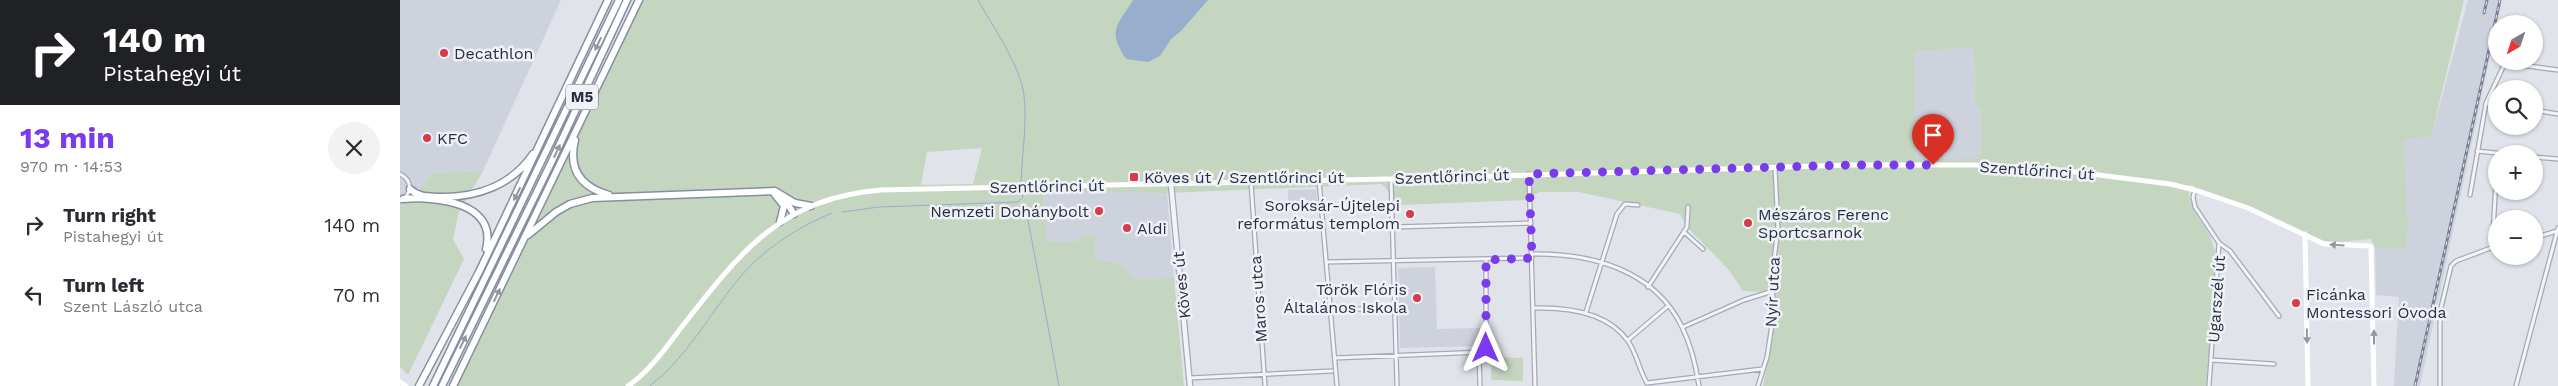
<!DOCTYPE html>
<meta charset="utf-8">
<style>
body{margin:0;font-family:"Work Sans",sans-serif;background:#f2f2f3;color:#2b2b33;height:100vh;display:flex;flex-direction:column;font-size:19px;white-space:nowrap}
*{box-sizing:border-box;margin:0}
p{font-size:16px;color:#7c7c81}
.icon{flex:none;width:28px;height:28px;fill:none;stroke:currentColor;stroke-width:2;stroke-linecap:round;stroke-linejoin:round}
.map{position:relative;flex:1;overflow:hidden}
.panel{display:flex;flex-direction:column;background:#fff;width:400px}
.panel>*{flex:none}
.guide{background:#202124;color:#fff;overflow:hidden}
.needle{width:32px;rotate:219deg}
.buttons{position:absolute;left:2088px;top:15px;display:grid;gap:10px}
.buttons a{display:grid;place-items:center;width:55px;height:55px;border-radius:50%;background:#fff;box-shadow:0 1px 4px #0004;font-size:25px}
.pin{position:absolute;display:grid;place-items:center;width:42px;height:42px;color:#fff;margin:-51px -21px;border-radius:50% 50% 50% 0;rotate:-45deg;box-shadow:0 0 5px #0007}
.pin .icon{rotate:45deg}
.me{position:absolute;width:55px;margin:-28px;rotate:0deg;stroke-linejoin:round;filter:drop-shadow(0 0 4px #0008)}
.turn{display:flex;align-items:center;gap:18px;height:105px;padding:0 20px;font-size:22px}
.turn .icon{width:65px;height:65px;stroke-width:2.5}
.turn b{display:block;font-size:35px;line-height:42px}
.round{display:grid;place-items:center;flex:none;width:52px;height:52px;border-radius:26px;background:#f2f2f3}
.head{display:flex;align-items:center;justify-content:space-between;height:85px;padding:0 20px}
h1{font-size:30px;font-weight:700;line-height:38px;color:#7c3aed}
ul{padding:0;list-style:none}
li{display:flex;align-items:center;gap:15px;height:70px;padding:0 20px}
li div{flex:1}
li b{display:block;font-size:19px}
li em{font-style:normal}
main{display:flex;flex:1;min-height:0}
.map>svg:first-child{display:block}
.built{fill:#ced2dc}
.green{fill:#c4d5c0;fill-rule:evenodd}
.water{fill:#98aecd}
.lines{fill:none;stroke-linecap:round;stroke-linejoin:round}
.stream{stroke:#98aecd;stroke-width:1}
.minor-casing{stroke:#a5a9b5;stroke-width:5.5}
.tertiary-casing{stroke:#a5a9b5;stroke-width:7}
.motorway-casing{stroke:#868fa2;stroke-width:9}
.minor{stroke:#f3f4f8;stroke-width:3}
.tertiary{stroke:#f3f4f8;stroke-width:4.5}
.secondary{stroke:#fff;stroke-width:5}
.motorway{stroke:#fff;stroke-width:6}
.rail-casing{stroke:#788195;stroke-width:3}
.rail{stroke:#f0f2f7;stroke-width:1;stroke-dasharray:4;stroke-linecap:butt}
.oneway{fill:#9397a1}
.route{stroke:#7c3aed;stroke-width:9;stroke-dasharray:0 16.2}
.poi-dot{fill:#d83b49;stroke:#f0f2f7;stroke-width:2}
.labels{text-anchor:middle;stroke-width:5;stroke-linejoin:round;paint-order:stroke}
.shield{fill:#f0f2f7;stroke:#636a79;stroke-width:1}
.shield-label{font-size:15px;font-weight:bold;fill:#272f43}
.poi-label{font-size:16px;fill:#272f43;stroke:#f0f2f7;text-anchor:start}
.street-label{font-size:16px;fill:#272f43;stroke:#f0f2f7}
</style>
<main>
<section class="panel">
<div class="guide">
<div class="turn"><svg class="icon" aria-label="right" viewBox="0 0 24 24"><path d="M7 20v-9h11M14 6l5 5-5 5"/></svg><div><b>140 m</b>Pistahegyi út</div></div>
</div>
<div class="head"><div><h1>13 min</h1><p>970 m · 14:53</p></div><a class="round"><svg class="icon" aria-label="close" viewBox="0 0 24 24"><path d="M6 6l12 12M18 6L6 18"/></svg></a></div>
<ul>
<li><svg class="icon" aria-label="right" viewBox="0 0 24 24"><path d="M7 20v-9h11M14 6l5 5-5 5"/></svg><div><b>Turn right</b><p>Pistahegyi út</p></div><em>140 m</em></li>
<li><svg class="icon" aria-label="left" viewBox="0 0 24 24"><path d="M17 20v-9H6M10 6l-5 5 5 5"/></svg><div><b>Turn left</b><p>Szent László utca</p></div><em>70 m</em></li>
</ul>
</section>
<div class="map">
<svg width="2158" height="386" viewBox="0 0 2158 386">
<rect width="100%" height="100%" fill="#e0e3ea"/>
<path class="built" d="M0 0H161L83 171 33 173 4 207H0Z
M2068 0H2102L2020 386H1994L1999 297 1976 295 1975 248 2005 249 2010 218 2007 219 2004 139 2031 137Z
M1574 48 1575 106H1581L1582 151 1578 159H1515V51Z
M916 189 918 210 888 211V190Z
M643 192 767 193 774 278 735 279 718 263 696 259 695 236 679 242H647Z
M1035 267 1037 329 1080 328V346L1000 348 998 268Z"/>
<path class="green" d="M243 0H2064L2031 137 2004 139 2007 218H2010L2005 249 1975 248 1971 239 1940 242 1924 241 1851 207 1790 185C1785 214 1809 222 1814 248 1824 291 1811 342 1806 386H1363L1372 334 1367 292 1343 291 1329 270 1287 227 1280 214 1179 192H1139L1126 200 999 205 982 184 767 193 643 192 647 242H678L680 237 695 236 696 259 718 263 735 279 774 278 784 386H57ZM1574 48 1575 106 1581 107 1582 151 1578 159H1515V51ZM582 148 573 184 521 185 527 152Z
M83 171 59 212 53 239 64 259 8 375 0 367V207H4L33 173Z
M1092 357 1123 358V381L1091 380Z"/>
<path class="water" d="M733 0H808L781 31 771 39 760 56 748 62 726 59C707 30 717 26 733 0Z"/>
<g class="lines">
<path class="stream" d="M578 0C593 27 614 56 622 85 629 110 622 155 621 182
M442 212 479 207 618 202 623 197 622 193
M627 214 659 386
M250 386C286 358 308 317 336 282 362 250 394 229 432 213"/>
<defs>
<path id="minor" d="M2086 103 2096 105
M2134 110 2158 114
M2077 151 2106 154
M2134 157 2158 159
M0 174C13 180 12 195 0 201
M1129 174 1135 386
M991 179 997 386
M919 180 937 386
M2096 180 2093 232 2096 240
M851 182 865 386
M1795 190 1793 197 1795 207 1819 243 1809 386
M2070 195 2086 103 2105 63 2158 70
M993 227 1131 223
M1284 232 1303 249
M2134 238 2157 231
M1819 243 1830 251 1879 316
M1132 254C1190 253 1254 269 1282 327 1291 345 1296 366 1299 386
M926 262 1132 258
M1248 287 1287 227 1288 207
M1133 308C1166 307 1207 311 1228 341 1237 354 1239 370 1247 383L1362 369
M930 310 994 308
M1186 312 1217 214 1225 204 1238 205
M1283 327 1344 300 1373 291
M1228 340 1268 306
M1079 354 1080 386
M935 358 1083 352 1086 347V260
M1811 360 1874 364
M789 378 932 371
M1358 386 1367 357 1372 325 1373 296 1371 283 1378 229 1375 168
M2040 386V312L2051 266 2056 261 2096 246
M2116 386 2158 228"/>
<path id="tertiary" d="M771 184 790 386"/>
<path id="motorway" d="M175 140C168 169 180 187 209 195
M10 189C19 198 30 196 42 197 78 197 112 185 133 154
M373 192 384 206 380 222
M3 199C35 196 98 202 86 249
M385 200 394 214
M128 235 156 212 170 204 192 198 375 191 395 203 411 206
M19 386 79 272 208 0
M33 386 219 0
M42 386 151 163 227 0
M53 386 239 0"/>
</defs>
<use href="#minor" class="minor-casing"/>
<use href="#tertiary" class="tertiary-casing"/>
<use href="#motorway" class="motorway-casing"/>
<use href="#minor" class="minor"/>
<use href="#tertiary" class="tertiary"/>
<path class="secondary" d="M1905 234 1908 386
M0 382 6 386
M228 386C251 370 267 346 284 324 341 251 382 198 481 190L1034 178 1450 165H1574L1651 169 1770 184 1795 190 1848 208 1924 244 1971 246 1974 386"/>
<use href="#motorway" class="motorway"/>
<defs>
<path id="rail" d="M2084 13 2087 0
M2015 386 2100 0"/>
</defs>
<use href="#rail" class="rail-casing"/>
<use href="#rail" class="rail"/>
</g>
<defs><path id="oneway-solid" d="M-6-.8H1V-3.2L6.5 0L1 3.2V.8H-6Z" transform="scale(1.25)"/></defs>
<g class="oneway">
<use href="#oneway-solid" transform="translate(198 44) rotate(115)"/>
<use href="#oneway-solid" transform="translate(157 151) rotate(-65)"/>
<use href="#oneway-solid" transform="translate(117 194) rotate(116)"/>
<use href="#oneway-solid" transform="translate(1937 245) rotate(-177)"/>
<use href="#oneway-solid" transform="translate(97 295) rotate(-64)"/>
<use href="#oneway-solid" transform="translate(1907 336) rotate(89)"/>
<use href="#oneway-solid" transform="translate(1974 337) rotate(-90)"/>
<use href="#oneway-solid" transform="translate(63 342) rotate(-64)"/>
</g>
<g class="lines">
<path class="route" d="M1086 348V260L1132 258 1129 174 1450 165H1533"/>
</g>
<g class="poi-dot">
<circle cx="44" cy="53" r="5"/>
<circle cx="27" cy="138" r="5"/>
<rect x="729" y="172" width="10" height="10" rx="2.5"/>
<circle cx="699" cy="211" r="5"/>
<circle cx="1010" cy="214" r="5"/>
<circle cx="1348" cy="223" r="5"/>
<circle cx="727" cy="228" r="5"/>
<circle cx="1017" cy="298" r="5"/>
<circle cx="1896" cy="303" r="5"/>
</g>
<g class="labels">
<rect class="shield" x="166" y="84.5" width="32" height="25" rx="4"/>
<g class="shield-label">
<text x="182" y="102">M5</text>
</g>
<g class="poi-label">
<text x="54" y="59">Decathlon</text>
<text x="37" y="144">KFC</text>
<text x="744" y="183">Köves út / Szentlőrinci út</text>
<text x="1000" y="211" text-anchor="end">Soroksár-Újtelepi<tspan x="1000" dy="18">református templom</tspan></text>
<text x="689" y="217" text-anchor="end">Nemzeti Dohánybolt</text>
<text x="1358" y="220">Mészáros Ferenc<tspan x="1358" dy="18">Sportcsarnok</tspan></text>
<text x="737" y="234">Aldi</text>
<text x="1007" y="295" text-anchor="end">Török Flóris<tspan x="1007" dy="18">Általános Iskola</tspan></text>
<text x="1906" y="300">Ficánka<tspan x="1906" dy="18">Montessori Óvoda</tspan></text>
</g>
<g class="street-label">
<text transform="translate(1637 170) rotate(4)" y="6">Szentlőrinci út</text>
<text transform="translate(1052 176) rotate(-2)" y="6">Szentlőrinci út</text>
<text transform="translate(647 186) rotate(-1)" y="6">Szentlőrinci út</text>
<text transform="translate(781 285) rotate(-96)" y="6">Köves út</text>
<text transform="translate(1372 292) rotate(-87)" y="6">Nyír utca</text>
<text transform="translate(858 299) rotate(-94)" y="6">Maros utca</text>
<text transform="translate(1816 299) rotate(-86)" y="6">Ugarszél út</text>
</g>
</g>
</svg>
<div class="buttons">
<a><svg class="needle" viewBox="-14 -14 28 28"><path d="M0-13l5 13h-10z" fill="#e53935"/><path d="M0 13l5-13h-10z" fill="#7c7c81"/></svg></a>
<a><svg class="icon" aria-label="search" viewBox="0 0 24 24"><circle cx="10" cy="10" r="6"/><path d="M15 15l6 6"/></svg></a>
<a>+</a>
<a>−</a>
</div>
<div class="pin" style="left:1533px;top:165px;background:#d93025"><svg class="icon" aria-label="arrive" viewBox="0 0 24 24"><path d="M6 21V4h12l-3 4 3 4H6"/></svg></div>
<svg class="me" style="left:1086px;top:348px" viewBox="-20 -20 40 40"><path d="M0-17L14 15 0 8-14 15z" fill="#7c3aed" stroke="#fff" stroke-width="4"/></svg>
</div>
</main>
